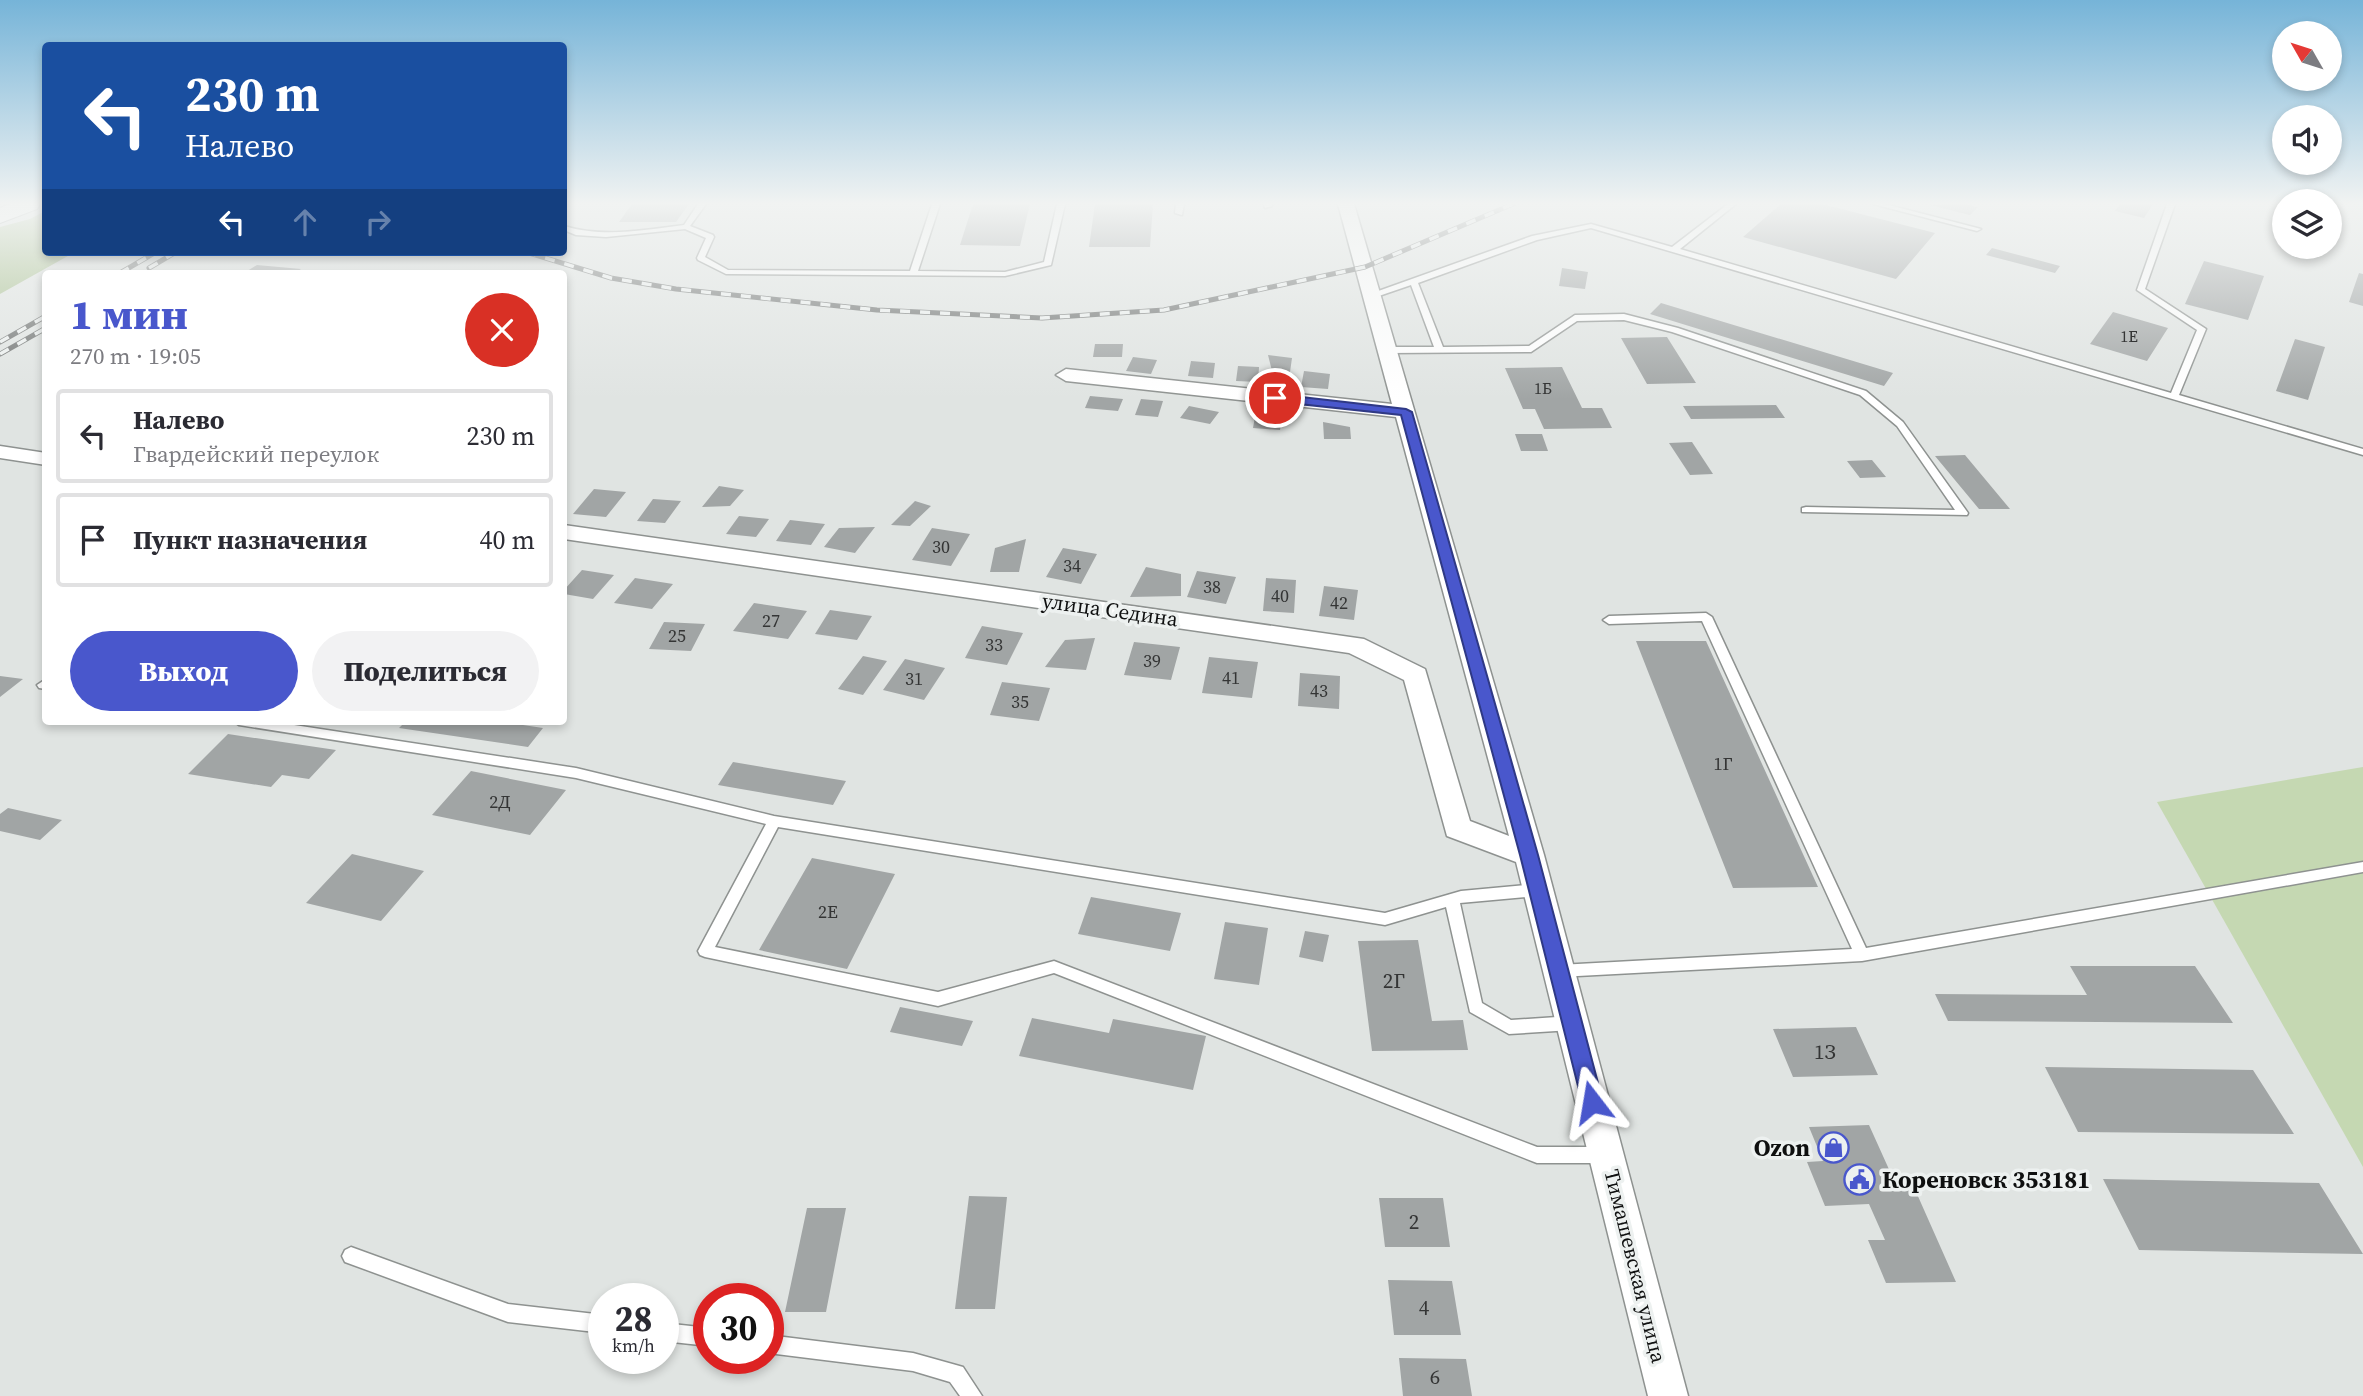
<!DOCTYPE html>
<html lang="ru">
<meta charset="utf-8">
<style>
body{margin:0;font-family:"Source Serif 4",serif;background:#f2f2f3;color:#2b2b33;height:100vh;display:flex;flex-direction:column;font-size:26px;white-space:nowrap}
*{box-sizing:border-box;margin:0}
p{font-size:23px;color:#7c7c81}
.icon{flex:none;width:38px;height:38px;fill:none;stroke:currentColor;stroke-width:2;stroke-linecap:round;stroke-linejoin:round}
.map{position:relative;flex:1;overflow:hidden}
.panel{position:absolute;left:42px;top:270px;width:525px;height:455px;display:flex;flex-direction:column;background:#fff;border-radius:7px;box-shadow:0 4px 10px #0003}
.panel>*{flex:none}
.top-card{position:absolute;left:42px;top:42px;width:525px;height:214px;border-radius:7px;box-shadow:0 4px 10px #0003;background:#1a4fa0;color:#fff;overflow:hidden}
.needle{width:46px;rotate:309deg}
.fabs{position:absolute;left:2272px;top:21px;display:grid;gap:14px}
.fabs a{display:grid;place-items:center;width:70px;height:70px;border-radius:50%;background:#fff;box-shadow:0 4px 10px #0003;font-size:35px}
.speed{position:absolute;left:588px;top:1283px;display:flex;gap:14px;font-size:35px;font-weight:700;text-align:center}
.speed>*{display:grid;place-content:center;width:91px;height:91px;border-radius:50%;background:#fff;box-shadow:0 4px 10px #0003;line-height:1}
.speed small{font-size:18px;font-weight:400}
.speed .limit{border:10px solid #d22;background:#fff;color:#111}
.pin{position:absolute;display:grid;place-items:center;width:60px;height:60px;color:#fff;margin:-30px;border:4px solid #fff;border-radius:50%;box-shadow:0 2px 7px #0007}
.me{position:absolute;width:77px;margin:-38px;rotate:346deg;stroke-linejoin:round;filter:drop-shadow(0 0 5px #0008)}
.turn{display:flex;align-items:center;gap:24px;height:147px;padding:0 28px;font-size:32px}
.turn .icon{width:91px;height:91px;stroke-width:2.5}
.turn b{display:block;font-size:49px;line-height:60px}
.lanes{display:flex;align-items:center;height:66px;padding:0 28px;background:#0003;justify-content:center;gap:35px;direction:ltr}
.lanes .off{opacity:.35}
.round{display:grid;place-items:center;flex:none;width:74px;height:74px;border-radius:37px;background:#f2f2f3}
.summary{display:flex;align-items:center;justify-content:space-between;height:119px;padding:0 28px}
h1{font-size:42px;font-weight:800;line-height:52px;color:#4957cc}
.button{display:flex;gap:14px;margin-top:auto;padding:14px 28px}
.button a{flex:1;height:80px;border-radius:42px;background:#4957cc;color:#fff;font-size:28px;font-weight:800;line-height:80px;text-align:center}
.button a+a{background:#f2f2f3;color:#2b2b33}
ul{padding:0;list-style:none}
li{display:flex;align-items:center;gap:21px;height:94px;margin:0 14px 10px;padding:0 14px;border:4px solid #e1e1e2;border-radius:7px}
li div{flex:1}
li b{display:block;font-size:26px}
li em{font-style:normal}
.map>svg:first-child{display:block}
.green{fill:#c5d8b2}
.forest{fill:#a5be8b}
.building{fill:#a1a5a5}
.lines{fill:none;stroke-linecap:round;stroke-linejoin:round}
.service-casing{stroke:#8e9290;stroke-width:3}
.minor-casing{stroke:#8e9290;stroke-width:3}
.secondary-casing{stroke:#8e9290;stroke-width:2}
.service{fill:#fff;fill-rule:evenodd}
.minor{fill:#fff;fill-rule:evenodd}
.secondary{fill:#fff;fill-rule:evenodd}
.rail-casing{stroke:#6d706f;stroke-width:5}
.rail{stroke:#edf1f0;stroke-width:3.5;stroke-dasharray:10;stroke-linecap:butt}
.route{fill:#4957cc;stroke:#2f3985;stroke-width:2}
.labels{text-anchor:middle;stroke-width:7;stroke-linejoin:round;paint-order:stroke}
.far-number-label{font-size:16px;fill:#343535}
.number-label{font-size:18px;fill:#343535}
.street-label{font-size:21px;fill:#0f1010;stroke:#edf1f0}
.near-number-label{font-size:21px;fill:#343535}
.near-poi-label{font-size:24px;font-weight:bold;fill:#0f1010;stroke:#edf1f0;text-anchor:end}
</style>
<div class="map">
<svg width="2363" height="1396" viewBox="0 0 2363 1396">
<rect width="100%" height="100%" fill="#e0e4e2"/>
<path class="green" d="M2363 767V1167L2157 802Z"/>
<path class="forest" d="M45 211 46 252H75L0 294V227L30 219Z"/>
<path class="building" d="M632 204H689L676 222H619Z
M973 204H1030L1020 246 960 245Z
M1095 204H1153L1150 247H1089Z
M1781 204H1822L1935 233 1896 279 1743 237Z
M1965 204 1978 207 1970 215 1930 205Z
M2120 204H2153L2144 218 2115 211Z
M1992 248 2060 266 2055 273 1986 255Z
M2204 261 2264 276 2248 320 2185 304Z
M257 265 301 269 295 273H244Z
M1562 268 1588 272 1585 289 1559 286Z
M2359 273 2363 274V306L2349 302Z
M1661 303 1893 373 1884 386 1650 314Z
M2113 312 2168 328 2147 361 2090 344Z
M1667 337 1696 383 1647 384 1621 338Z
M2295 339 2325 347 2308 400 2276 391Z
M1095 344H1123L1122 357H1093Z
M1268 355 1292 358 1290 372 1272 371Z
M1133 357 1157 360 1151 374 1126 371Z
M1191 361 1215 363 1213 378 1188 376Z
M1238 366 1259 367 1258 382 1236 381Z
M1562 367 1582 408H1602L1612 428 1544 429 1535 409H1523L1505 368Z
M1304 371 1330 374 1328 389 1301 387Z
M1090 396 1123 399 1118 411 1085 408Z
M1141 399 1163 401 1158 417 1135 415Z
M1776 405 1785 418 1691 419 1683 406Z
M1189 406 1219 412 1210 424 1180 418Z
M1256 411 1283 413 1280 430 1253 428Z
M1323 422 1350 427 1351 439H1324Z
M1515 434H1542L1548 451H1521Z
M1692 442 1713 474 1690 475 1669 443Z
M1965 455 2010 509H1979L1935 456Z
M1872 460 1886 477 1860 478 1847 461Z
M719 486 744 490 730 506 702 507Z
M594 489 626 492 606 517 573 514Z
M653 499 681 501 665 523 637 521Z
M915 501 931 506 910 526 891 525Z
M739 516 769 519 756 537 726 534Z
M790 520 825 524 811 545 776 541Z
M875 527 855 553 824 547 839 528Z
M932 528 970 534 951 566 912 560Z
M1026 539 1019 572H990L995 548Z
M1063 548 1097 554 1081 584 1046 577Z
M1146 567 1181 574V596L1130 597Z
M582 570 614 575 593 599 564 594V590Z
M1197 571 1236 577 1226 604 1187 597Z
M635 578 673 584 652 609 614 603Z
M1266 578 1296 580 1294 613 1263 611Z
M1324 586 1358 590 1354 620 1319 616Z
M754 603 807 611 788 639 733 631Z
M830 610 872 616 857 640 815 634Z
M664 622 705 624 691 651 649 649Z
M982 626 1023 633 1007 665 965 658Z
M1095 638 1086 670 1045 667 1065 640Z
M1636 641H1706L1818 887 1733 888Z
M1134 642 1180 647 1171 680 1124 675Z
M863 656 887 661 863 695 838 689Z
M1209 657 1258 662 1252 698 1202 693Z
M905 659 945 668 924 700 883 690Z
M1300 673 1340 676 1339 709 1298 706Z
M0 676 23 679 0 697Z
M1002 682 1050 688 1039 721 990 715Z
M406 721H497L543 728 528 747 399 728Z
M228 734 336 750 309 779 282 775 271 787 188 774Z
M733 762 846 781 833 805 718 785Z
M471 771 566 790 530 835 432 815Z
M8 808 62 820 40 840 0 831V814Z
M352 854 424 871 381 921 306 903Z
M812 858 895 874 847 969 759 950Z
M1091 897 1181 913 1170 951 1078 934Z
M1225 922 1268 928 1259 985 1214 979Z
M1305 931 1329 935 1323 962 1299 957Z
M1418 940 1432 1021 1463 1020 1468 1050 1372 1051 1358 941Z
M2070 966H2195L2233 1023 1948 1021 1935 994 2087 995Z
M900 1007 973 1021 962 1046 890 1032Z
M1032 1018 1109 1033 1113 1019 1206 1036 1193 1090 1019 1056Z
M1856 1027 1878 1075 1793 1077 1773 1029Z
M2045 1067 2253 1070 2294 1134 2078 1132Z
M1869 1125 1892 1176H1909L1956 1282 1886 1283 1868 1240H1885L1869 1204 1825 1206 1807 1162 1823 1161 1809 1127Z
M2103 1179 2319 1183 2363 1254 2139 1250Z
M969 1196 1007 1197 995 1309H955Z
M1379 1198H1443L1450 1247H1385Z
M807 1208H846L826 1312H785Z
M1388 1280 1452 1281 1461 1335H1394Z
M1399 1358 1466 1359 1472 1396H1403Z"/>
<g class="lines">
<defs>
<path id="service" d="M698 204H706L690 226 713 235 714 237 705 257 728 270 910 271 932 204H940L918 271 1005 272 1044 262 1057 204H1065L1051 265 1005 276 726 274 698 260 697 258 706 238 685 229 606 237 576 235 564 230V226C604 238 643 230 684 225Z
M1176 204H1184L1182 215 1175 213Z
M1264 204H1272V206L1265 208Z
M1728 204H1736L1680 249 2171 393 2197 330 2137 290 2167 204H2175L2145 289 2206 329 2179 395 2363 449V455L1591 228 1537 240 1418 283 1443 347 1529 346 1575 315 1624 314 1678 328 1866 391 1903 422 1968 513 1967 515 1802 512V508L1806 507 1955 510 1897 426 1860 395 1672 332 1624 320 1577 321 1531 352 1389 353 1385 350 1389 347H1434L1411 285 1373 298H1370V294L1532 236 1591 224 1672 247Z
M1873 204H1885L1981 229 1977 231Z
M1706 613 1712 617 1866 948 2363 862V872L1862 961 1559 977 1554 975 1552 971 1554 967 1559 965 1852 949 1702 621 1609 624 1603 620 1609 616Z
M43 681H46V689L39 688 37 685Z
M233 721H268L576 768 774 816 1385 913 1461 891 1538 884 1543 886 1545 890 1543 894 1538 896 1460 903 1482 1003 1511 1020 1572 1016 1577 1018 1580 1023 1577 1028 1572 1030 1509 1034 1470 1012 1446 907 1385 925 778 827 715 947 938 992 1054 961 1537 1147H1605L1611 1149 1613 1155 1611 1161 1605 1163H1537L1054 973 938 1006 705 957 700 955 698 951 766 824 576 778 239 725Z
M351 1247 508 1304 604 1315V1333L508 1322 345 1262 342 1256 345 1250Z
M663 1323 709 1328V1346L663 1341Z
M768 1335 913 1353 956 1365 963 1367 982 1396H960L950 1382 913 1371 768 1353Z"/>
<path id="minor" d="M1338 204H1354L1544 855 1688 1396H1648L1516 862 1447 836 1404 680 1349 653 564 539V525L1364 639 1425 669 1470 821 1509 836 1396 417 1066 381 1056 375 1066 369 1392 404Z
M0 446 46 453V465L0 458Z"/>
<path id="secondary" d="M10 204H40L37 209 0 223V208Z"/>
</defs>
<use href="#service" class="service-casing"/>
<use href="#minor" class="minor-casing"/>
<use href="#secondary" class="secondary-casing"/>
<use href="#service" class="service"/>
<use href="#minor" class="minor"/>
<use href="#secondary" class="secondary"/>
<defs>
<path id="rail" d="M526 252 611 278 676 289 877 310 1042 318 1164 310 1365 267 1513 204
M149 268 176 252
M120 273 156 252
M0 342 46 316
M0 354 46 328"/>
</defs>
<use href="#rail" class="rail-casing"/>
<use href="#rail" class="rail"/>
</g>
<linearGradient id="sky" x2="0" y2="1"><stop stop-color="#76b4d8"/><stop offset="0.51" stop-color="#f1f3f2"/><stop offset="1" stop-color="#f1f3f2" stop-opacity="0"/></linearGradient>
<rect width="2363" height="399" fill="url(#sky)"/>
<path class="route" d="M1275 394 1406 409 1412 412 1538 855 1603 1102 1600 1109 1592 1112 1585 1109 1582 1102 1520 855 1401 415 1271 401V395Z"/>
<defs>
<symbol id="shop-ring" viewBox="-11 -11 22 22"><circle r="9.5" fill="#edf1f0" stroke="#4957cc" stroke-width="1.5"/><path d="M-5-2.5h2.3a2.7 3.5 0 0 1 5.4 0H5L5.5 6h-11ZM-1.5-2.5h3a1.5 2.3 0 0 0-3 0Z" fill="#4957cc"/></symbol>
<symbol id="civic-ring" viewBox="-11 -11 22 22"><circle r="9.5" fill="#edf1f0" stroke="#4957cc" stroke-width="1.5"/><path d="M-.6-6.5H3V-4.5H.6V-3L4-1V1h2V6H-6V1h2V-1L-.6-3ZM-1.2 2.5V6h2.4V2.5Z" fill="#4957cc"/></symbol>
</defs>
<g fill-rule="evenodd">
<use href="#shop-ring" x="1816" y="1130" width="35" height="35"/>
<use href="#civic-ring" x="1842" y="1162" width="35" height="35"/>
</g>
<g class="labels">
<g class="far-number-label">
<text x="2129" y="342">1Е</text>
<text x="1543" y="394">1Б</text>
</g>
<g class="number-label">
<text x="941" y="553">30</text>
<text x="1072" y="572">34</text>
<text x="1212" y="593">38</text>
<text x="1280" y="602">40</text>
<text x="1339" y="609">42</text>
<text x="771" y="627">27</text>
<text x="677" y="642">25</text>
<text x="994" y="651">33</text>
<text x="1152" y="667">39</text>
<text x="1231" y="684">41</text>
<text x="914" y="685">31</text>
<text x="1319" y="697">43</text>
<text x="1020" y="708">35</text>
<text x="1723" y="770">1Г</text>
<text x="500" y="808">2Д</text>
<text x="828" y="918">2Е</text>
</g>
<g class="street-label">
<text transform="translate(1110 610) rotate(8)" y="7">улица Седина</text>
<text transform="translate(1635 1266) rotate(76)" y="7">Тимашевская улица</text>
</g>
<g class="near-number-label">
<text x="1394" y="988">2Г</text>
<text x="1825" y="1059">1З</text>
<text x="1414" y="1229">2</text>
<text x="1424" y="1315">4</text>
<text x="1435" y="1384">6</text>
</g>
<g class="near-poi-label">
<text x="1810" y="1156">Ozon</text>
<text x="1882" y="1188" text-anchor="start">Кореновск 353181</text>
</g>
</g>
</svg>
<div class="fabs">
<a><svg class="needle" viewBox="-14 -14 28 28"><path d="M0-13l5 13h-10z" fill="#e53935"/><path d="M0 13l5-13h-10z" fill="#7c7c81"/></svg></a>
<a><svg class="icon" aria-label="sound" viewBox="0 0 24 24"><path d="M4 9h4l5-4v14l-5-4H4zM17 9q2 3 0 6"/></svg></a>
<a><svg class="icon" aria-label="layers" viewBox="0 0 24 24"><path d="M12 4l9 5-9 5-9-5zM3 14l9 5 9-5"/></svg></a>
</div>
<div class="speed"><div>28<small>km/h</small></div><div class="limit">30</div></div>
<div class="pin" style="left:1275px;top:398px;background:#d93025"><svg class="icon" aria-label="arrive" viewBox="0 0 24 24"><path d="M6 21V4h12l-3 4 3 4H6"/></svg></div>
<svg class="me" style="left:1592px;top:1102px" viewBox="-20 -20 40 40"><path d="M0-17L14 15 0 8-14 15z" fill="#4957cc" stroke="#fff" stroke-width="4"/></svg>
<div class="top-card">
<div class="turn"><svg class="icon" aria-label="left" viewBox="0 0 24 24"><path d="M17 20v-9H6M10 6l-5 5 5 5"/></svg><div><b>230 m</b>Налево</div></div>
<div class="lanes"><svg class="icon" aria-label="left" viewBox="0 0 24 24"><path d="M17 20v-9H6M10 6l-5 5 5 5"/></svg><svg class="icon off" aria-label="ahead" viewBox="0 0 24 24"><path d="M12 20V5M6 11l6-6 6 6"/></svg><svg class="icon off" aria-label="right" viewBox="0 0 24 24"><path d="M7 20v-9h11M14 6l5 5-5 5"/></svg></div>
</div>
<section class="panel">
<div class="summary"><div><h1>1 мин</h1><p>270 m · 19:05</p></div><a class="round" style="background:#d93025;color:#fff"><svg class="icon" aria-label="close" viewBox="0 0 24 24"><path d="M6 6l12 12M18 6L6 18"/></svg></a></div>
<ul>
<li><svg class="icon" aria-label="left" viewBox="0 0 24 24"><path d="M17 20v-9H6M10 6l-5 5 5 5"/></svg><div><b>Налево</b><p>Гвардейский переулок</p></div><em>230 m</em></li>
<li><svg class="icon" aria-label="arrive" viewBox="0 0 24 24"><path d="M6 21V4h12l-3 4 3 4H6"/></svg><div><b>Пункт назначения</b></div><em>40 m</em></li>
</ul>
<div class="button"><a>Выход</a><a>Поделиться</a></div>
</section>
</div>
